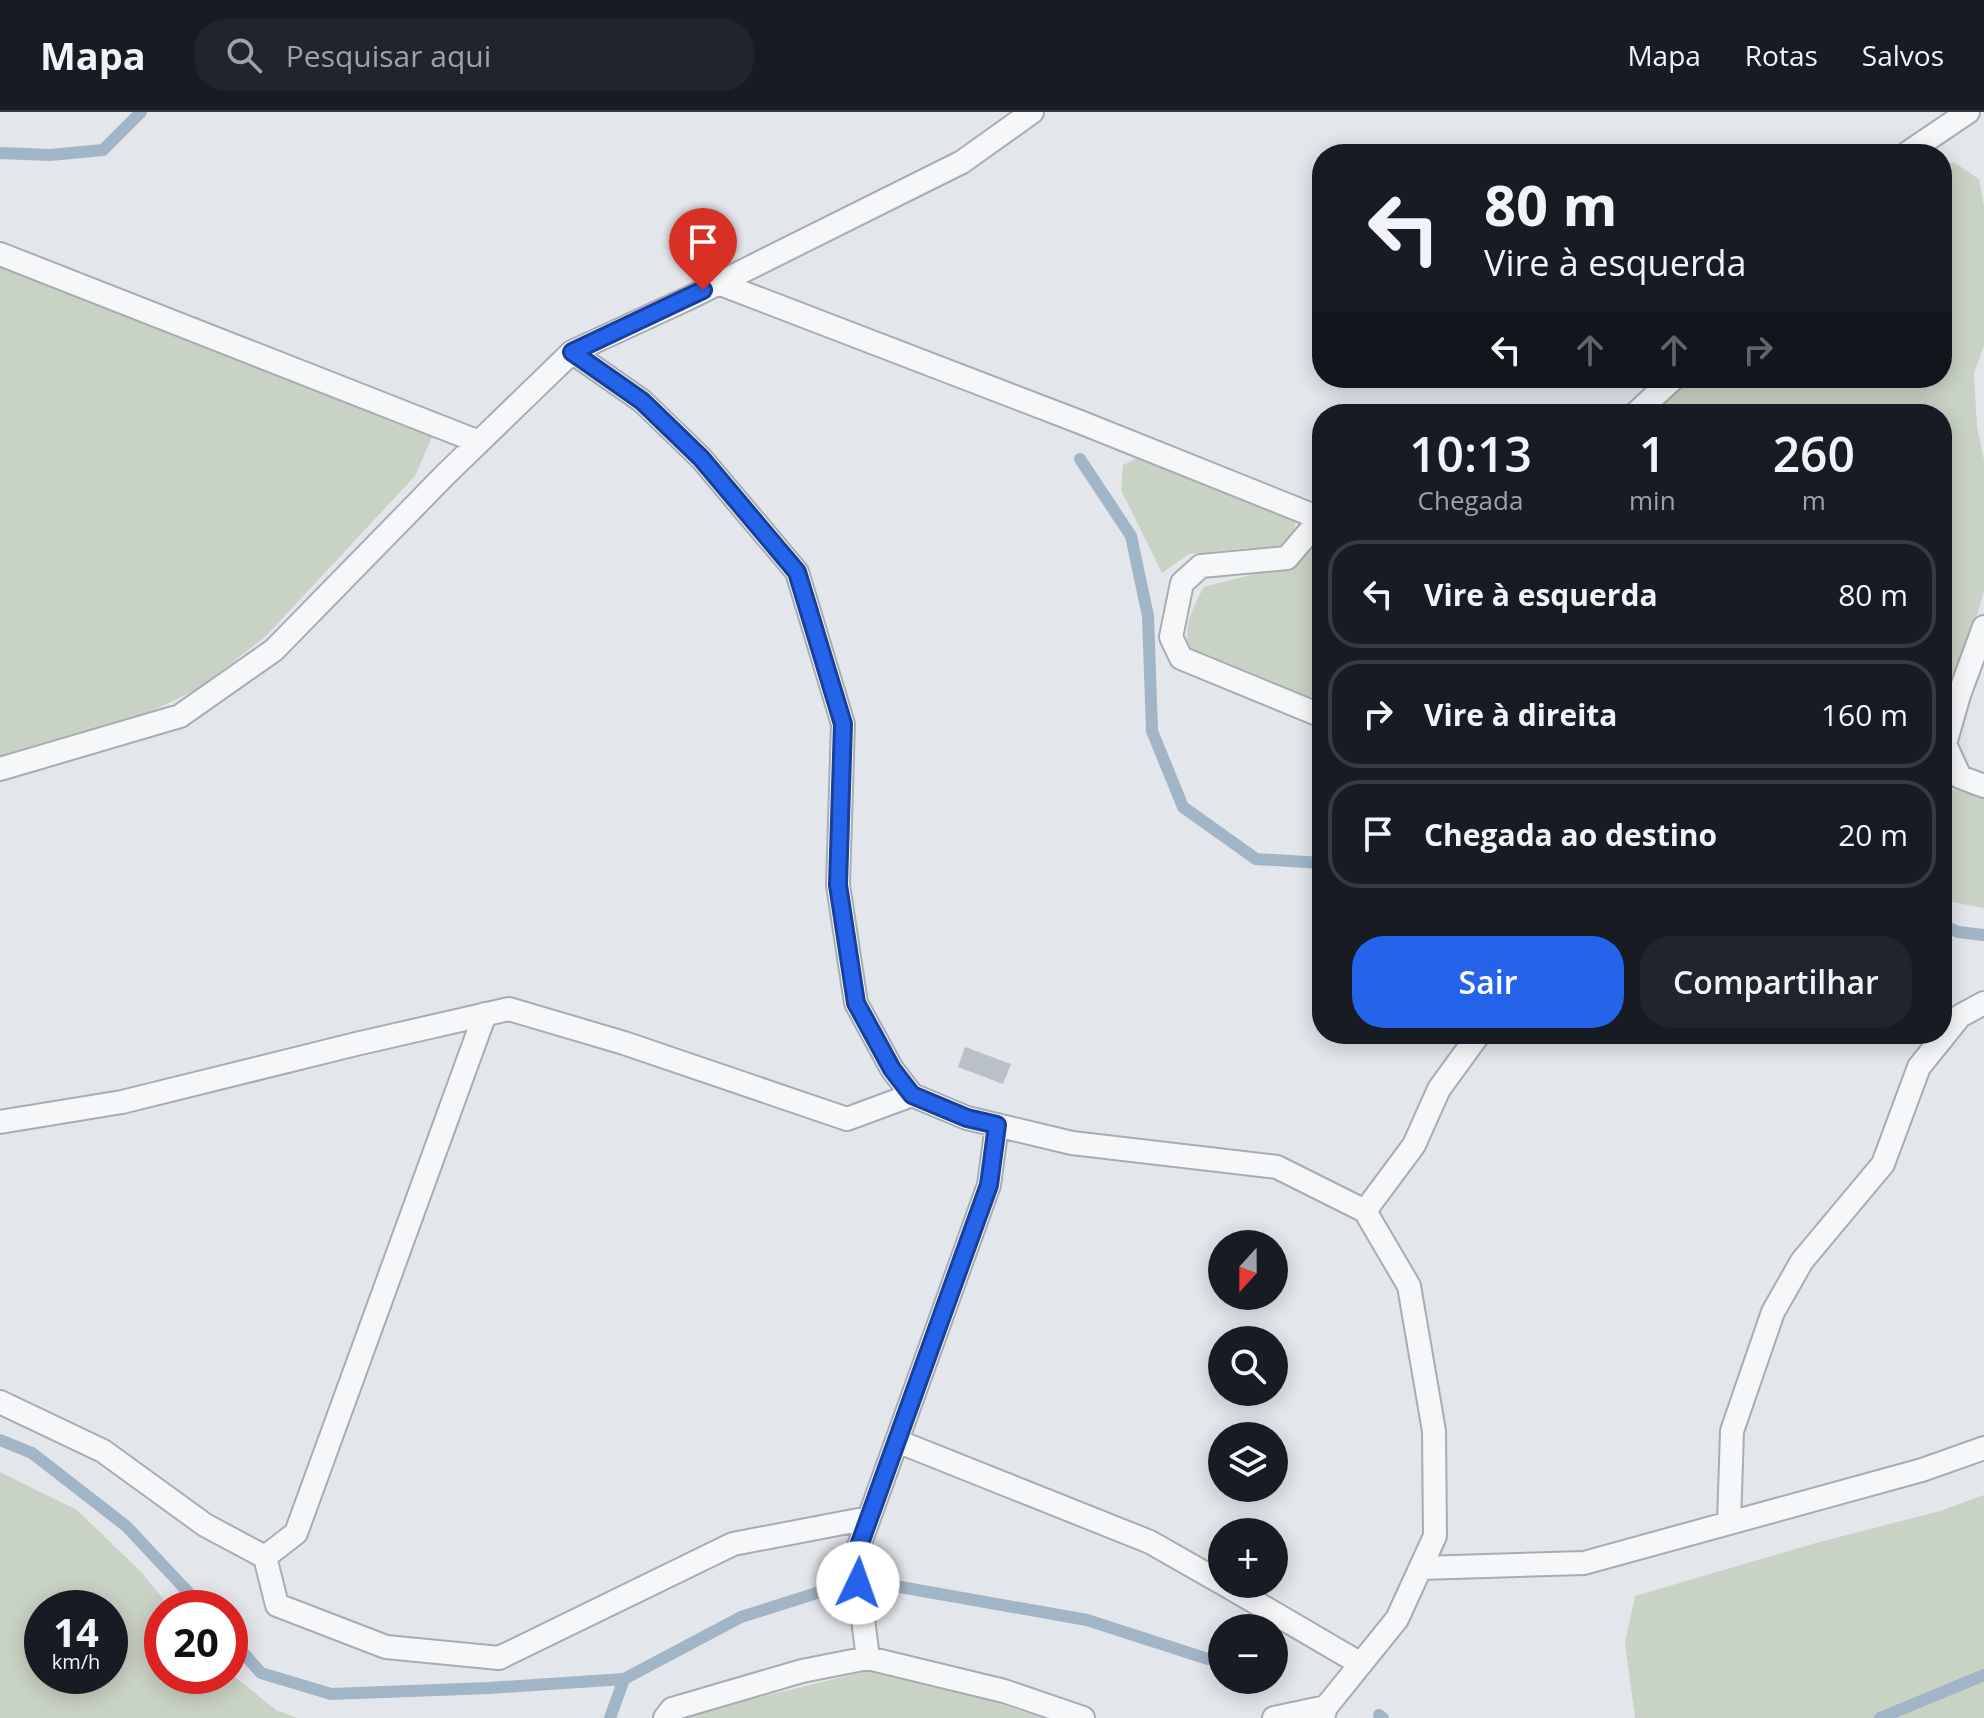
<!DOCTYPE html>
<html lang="pt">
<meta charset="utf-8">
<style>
body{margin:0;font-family:"Open Sans",sans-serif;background:#20242c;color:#f1f3f6;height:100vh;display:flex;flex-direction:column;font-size:30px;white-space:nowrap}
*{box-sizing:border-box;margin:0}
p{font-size:26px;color:#9ea1a6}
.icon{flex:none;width:44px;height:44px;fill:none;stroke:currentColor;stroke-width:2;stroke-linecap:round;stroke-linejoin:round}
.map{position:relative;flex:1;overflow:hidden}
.details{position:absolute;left:1312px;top:292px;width:640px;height:640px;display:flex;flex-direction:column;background:#171b24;border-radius:32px;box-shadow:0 4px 20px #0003}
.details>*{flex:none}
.guide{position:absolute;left:1312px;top:32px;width:640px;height:244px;border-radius:32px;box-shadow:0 4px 20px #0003;background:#171b24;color:#f1f3f6;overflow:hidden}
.needle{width:52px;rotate:201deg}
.fabs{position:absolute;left:1208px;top:1118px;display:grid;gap:16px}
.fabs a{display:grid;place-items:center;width:80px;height:80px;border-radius:50%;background:#171b24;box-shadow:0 4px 20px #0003;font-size:40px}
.speed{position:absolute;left:24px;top:1478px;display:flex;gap:16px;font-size:40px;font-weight:700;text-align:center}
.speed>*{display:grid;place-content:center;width:104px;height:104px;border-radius:50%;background:#171b24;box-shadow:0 4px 20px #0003;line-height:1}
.speed small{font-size:20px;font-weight:400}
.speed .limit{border:12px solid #d22;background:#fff;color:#111}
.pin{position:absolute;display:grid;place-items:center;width:68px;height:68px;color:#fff;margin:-82px -34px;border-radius:50% 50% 50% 0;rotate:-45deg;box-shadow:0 0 8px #0007}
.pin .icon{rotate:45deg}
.me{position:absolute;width:88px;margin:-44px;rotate:3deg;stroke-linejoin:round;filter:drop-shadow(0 0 6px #0008)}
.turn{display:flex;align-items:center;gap:28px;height:168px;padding:0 40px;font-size:36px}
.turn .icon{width:104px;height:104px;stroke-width:2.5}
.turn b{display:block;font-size:56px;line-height:68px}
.lanes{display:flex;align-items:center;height:76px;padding:0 40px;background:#0003;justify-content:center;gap:40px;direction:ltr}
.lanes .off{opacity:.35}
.eta{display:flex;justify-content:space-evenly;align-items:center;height:136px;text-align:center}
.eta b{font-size:48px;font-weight:600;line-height:56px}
.button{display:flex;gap:16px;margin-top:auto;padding:16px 40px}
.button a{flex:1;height:92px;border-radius:32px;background:#2563eb;color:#fff;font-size:32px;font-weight:600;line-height:92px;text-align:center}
.button a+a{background:#20242c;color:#f1f3f6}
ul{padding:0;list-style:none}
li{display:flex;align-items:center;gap:24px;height:108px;margin:0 16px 12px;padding:0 24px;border:4px solid #363941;border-radius:32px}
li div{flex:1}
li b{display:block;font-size:30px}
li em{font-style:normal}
header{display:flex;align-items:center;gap:48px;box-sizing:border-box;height:112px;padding:0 40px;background:#171b24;border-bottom:2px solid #363941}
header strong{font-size:38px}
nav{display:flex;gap:44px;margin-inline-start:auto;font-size:28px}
.search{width:560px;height:72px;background:#20242c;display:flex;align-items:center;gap:20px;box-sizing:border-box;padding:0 28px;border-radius:32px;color:#9ea1a6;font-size:30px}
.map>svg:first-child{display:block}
.green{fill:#c9d3c5;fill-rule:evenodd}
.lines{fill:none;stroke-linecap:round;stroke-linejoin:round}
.stream{stroke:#a1b5c7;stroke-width:12}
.building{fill:#bac0c7}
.lane-casing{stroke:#a8adb4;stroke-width:26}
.lane{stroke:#f5f7f9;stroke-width:22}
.route-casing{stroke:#184099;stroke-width:20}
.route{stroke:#2563eb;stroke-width:14}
</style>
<header>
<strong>Mapa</strong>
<div class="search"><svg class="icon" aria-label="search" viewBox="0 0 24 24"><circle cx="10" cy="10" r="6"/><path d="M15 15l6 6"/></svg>Pesquisar aqui</div>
<nav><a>Mapa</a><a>Rotas</a><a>Salvos</a></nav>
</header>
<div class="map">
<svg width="1984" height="1606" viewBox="0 0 1984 1606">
<rect width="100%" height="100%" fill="#e3e6ea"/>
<path class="green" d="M1942 50 1955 51 1979 67 1984 94V234L1974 261 1977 315 1984 348V479L1976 507 1942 589V302H1643L1684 266H1942Z
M0 151 435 318 415 364 265 525 198 577 152 599 22 640 0 645Z
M1137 346 1296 408 1293 425 1272 440 1247 436 1189 442 1162 461 1121 378 1123 353Z
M1322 416V594L1191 543C1181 517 1192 497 1204 475L1262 460 1293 458 1320 417Z
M1942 667 1944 675 1984 686V796L1942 788Z
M0 1360 77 1398 140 1459 171 1496H162V1564H230V1561L276 1598 297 1606H0ZM110 1496V1564H42V1496Z
M1984 1383V1606H1635L1625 1531 1635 1484 1816 1431 1940 1399Z
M876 1557 909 1561 1042 1606H685L735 1591Z"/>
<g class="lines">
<path class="stream" d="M0 41 50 43 103 38 141 0
M1080 347 1131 424 1148 504 1152 619 1183 695 1256 747 1322 751
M1942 813 1958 820 1984 823
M0 1328 32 1341 126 1414 203 1496
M889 1473 1087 1508 1208 1547
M230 1526 261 1561 331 1582 489 1576 624 1567
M1379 1603 1383 1606
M610 1606 624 1567 741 1505 845 1472
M1880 1606 1984 1563"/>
</g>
<path class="building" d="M965 935 1011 952 1003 972 958 955Z"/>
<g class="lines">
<defs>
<path id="lane" d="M1906 42 1968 0
M0 142 479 330
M718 171 1080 310 1322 407
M572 240 642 289 701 346 797 460 843 612 838 773 856 891 892 957 912 983 967 1006 1072 1031 1277 1055 1365 1099 1409 1174 1434 1319 1435 1424 1397 1507 1326 1595 1323 1606
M1635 302 1674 266
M1320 407 1287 446 1201 454 1182 471 1171 525 1181 546 1322 604
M1984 515 1959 583 1945 632 1960 665 1984 674
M0 657 180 604 274 538 445 363 572 240 689 186 962 50 1032 0
M0 1010 122 990 356 932 509 897 624 931 847 1007 912 983
M1365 1099 1414 1033 1439 977 1479 922
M0 1290 103 1339 205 1413 265 1445 296 1421 485 902
M897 1329 1150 1430 1222 1471
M1729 1411 1732 1319 1773 1200 1802 1149 1883 1052 1919 955 1960 904 1984 891
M265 1445 277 1493 386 1535 499 1546 733 1432 869 1406
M1421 1456 1584 1451 1922 1358 1984 1336
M1224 1472 1361 1552
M868 1546 855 1445 989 1073 997 1013
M665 1606 672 1597 802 1559 868 1546 1004 1579 1083 1606
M1274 1606 1326 1595"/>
</defs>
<use href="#lane" class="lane-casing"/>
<use href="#lane" class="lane"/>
</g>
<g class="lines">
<defs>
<path id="route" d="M703 178 572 240 642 289 701 346 797 460 843 612 838 773 856 891 892 957 912 983 967 1006 997 1013 989 1073 855 1445 858 1471"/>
</defs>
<use href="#route" class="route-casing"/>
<use href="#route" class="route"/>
</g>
</svg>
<div class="fabs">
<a><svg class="needle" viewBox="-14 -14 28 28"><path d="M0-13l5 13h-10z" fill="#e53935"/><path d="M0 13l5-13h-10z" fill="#9ea1a6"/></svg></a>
<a><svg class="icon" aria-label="search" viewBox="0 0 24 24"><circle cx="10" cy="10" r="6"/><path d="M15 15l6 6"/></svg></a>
<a><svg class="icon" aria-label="layers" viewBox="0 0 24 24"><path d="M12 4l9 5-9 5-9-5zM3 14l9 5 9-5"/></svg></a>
<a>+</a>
<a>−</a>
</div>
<div class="speed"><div>14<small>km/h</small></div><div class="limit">20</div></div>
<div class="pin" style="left:703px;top:178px;background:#d93025"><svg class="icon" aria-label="arrive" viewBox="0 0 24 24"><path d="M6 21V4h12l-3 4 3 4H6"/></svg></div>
<svg class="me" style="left:858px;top:1471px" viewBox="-20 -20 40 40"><circle r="19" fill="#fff"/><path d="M0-13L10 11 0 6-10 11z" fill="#2563eb"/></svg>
<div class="guide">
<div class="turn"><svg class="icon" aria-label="left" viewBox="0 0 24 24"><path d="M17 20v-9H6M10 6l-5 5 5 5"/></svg><div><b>80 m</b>Vire à esquerda</div></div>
<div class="lanes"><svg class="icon" aria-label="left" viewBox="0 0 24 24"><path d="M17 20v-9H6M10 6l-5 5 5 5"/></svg><svg class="icon off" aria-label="ahead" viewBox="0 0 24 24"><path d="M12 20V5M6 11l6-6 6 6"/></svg><svg class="icon off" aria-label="ahead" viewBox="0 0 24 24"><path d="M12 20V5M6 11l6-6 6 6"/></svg><svg class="icon off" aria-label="right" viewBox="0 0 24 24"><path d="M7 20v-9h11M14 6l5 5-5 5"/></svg></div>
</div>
<section class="details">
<div class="eta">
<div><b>10:13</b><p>Chegada</p></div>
<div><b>1</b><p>min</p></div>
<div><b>260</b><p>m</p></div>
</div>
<ul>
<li><svg class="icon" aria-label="left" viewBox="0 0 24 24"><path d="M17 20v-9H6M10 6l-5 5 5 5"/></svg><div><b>Vire à esquerda</b></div><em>80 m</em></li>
<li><svg class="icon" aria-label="right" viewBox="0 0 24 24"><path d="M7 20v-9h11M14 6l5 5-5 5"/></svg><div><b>Vire à direita</b></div><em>160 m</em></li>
<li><svg class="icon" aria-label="arrive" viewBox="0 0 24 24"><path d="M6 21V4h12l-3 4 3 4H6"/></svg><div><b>Chegada ao destino</b></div><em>20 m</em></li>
</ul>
<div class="button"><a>Sair</a><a>Compartilhar</a></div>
</section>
</div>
